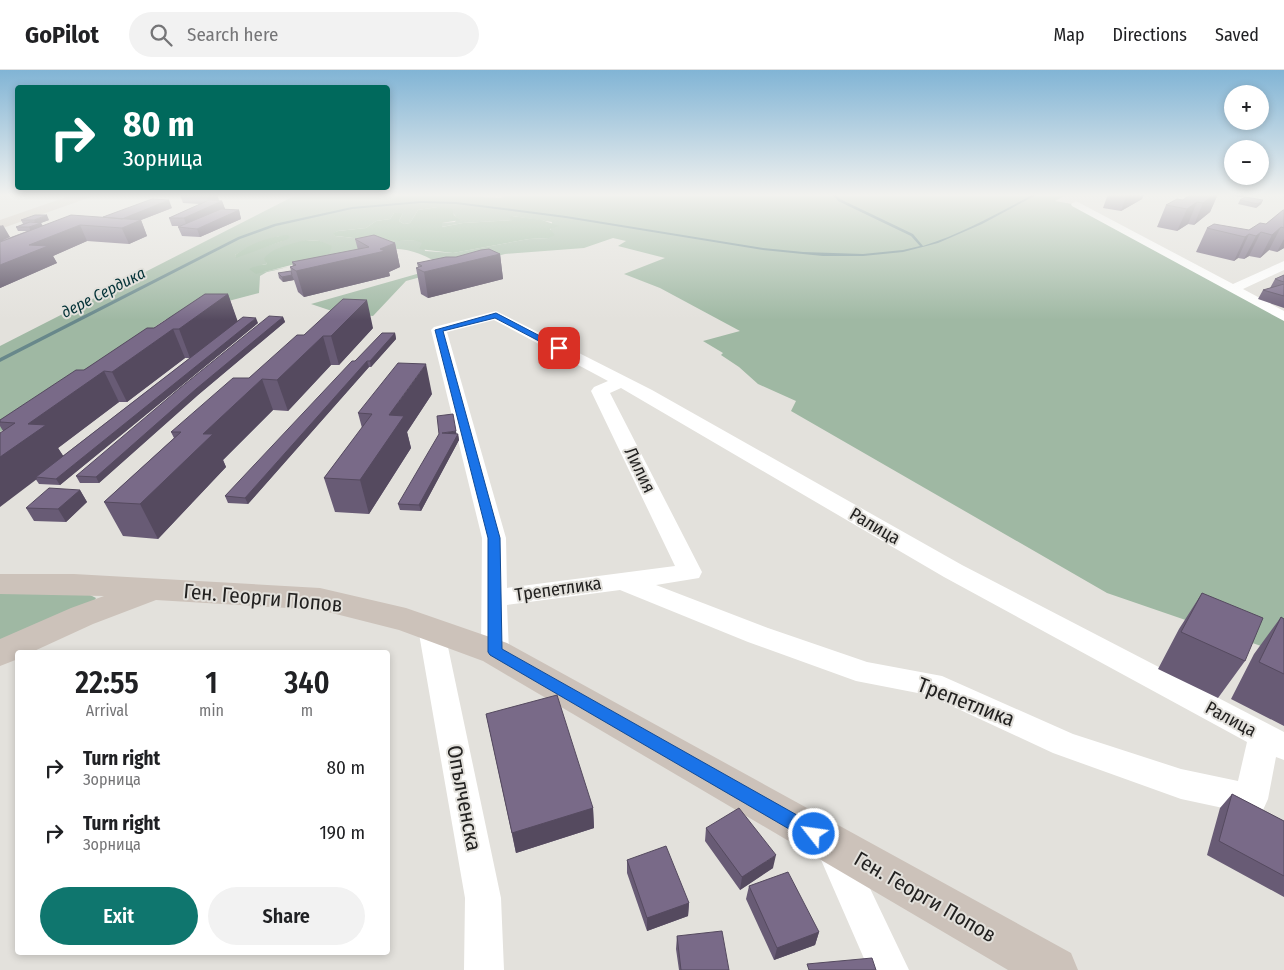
<!DOCTYPE html>
<meta charset="utf-8">
<style>
body{margin:0;font-family:"Fira Sans Condensed",sans-serif;background:#f2f2f2;color:#202124;height:100vh;display:flex;flex-direction:column;font-size:19px;white-space:nowrap}
*{box-sizing:border-box;margin:0}
p{font-size:16px;color:#757577}
.icon{flex:none;width:28px;height:28px;fill:none;stroke:currentColor;stroke-width:2;stroke-linecap:round;stroke-linejoin:round}
.map{position:relative;flex:1;overflow:hidden}
.side{position:absolute;left:15px;top:580px;width:375px;height:305px;display:flex;flex-direction:column;background:#fff;border-radius:5px;box-shadow:0 2px 8px #0003}
.side>*{flex:none}
.hud{position:absolute;left:15px;top:15px;width:375px;height:105px;border-radius:5px;box-shadow:0 2px 8px #0003;background:#00695c;color:#fff;overflow:hidden}
.controls{position:absolute;left:1224px;top:15px;display:grid;gap:10px}
.controls a{display:grid;place-items:center;width:45px;height:45px;border-radius:50%;background:#fff;box-shadow:0 2px 8px #0003;font-size:25px}
.pin{position:absolute;display:grid;place-items:center;width:42px;height:42px;color:#fff;margin:-21px;border-radius:10px;box-shadow:0 2px 8px #0006}
.me{position:absolute;width:55px;margin:-28px;rotate:300deg;stroke-linejoin:round;filter:drop-shadow(0 0 4px #0008)}
.turn{display:flex;align-items:center;gap:18px;height:105px;padding:0 25px;font-size:22px}
.turn .icon{width:65px;height:65px;stroke-width:2.5}
.turn b{display:block;font-size:35px;line-height:42px}
.eta{display:flex;justify-content:space-evenly;align-items:center;height:85px;text-align:center}
.eta b{font-size:30px;font-weight:600;line-height:35px}
.cta{display:flex;gap:10px;margin-top:auto;padding:10px 25px}
.cta a{flex:1;height:58px;border-radius:30px;background:#0f766e;color:#fff;font-size:20px;font-weight:600;line-height:58px;text-align:center}
.cta a+a{background:#f2f2f2;color:#202124}
ul{padding:0;list-style:none}
li{display:flex;align-items:center;gap:15px;height:65px;padding:0 25px}
li div{flex:1}
li b{display:block;font-size:19px}
li em{font-style:normal}
header{display:flex;align-items:center;gap:30px;box-sizing:border-box;height:70px;padding:0 25px;background:#fff;border-bottom:1px solid #e0e0e0}
header strong{font-size:24px}
nav{display:flex;gap:28px;margin-inline-start:auto;font-size:18px}
.search{width:350px;height:45px;background:#f2f2f2;display:flex;align-items:center;gap:12px;box-sizing:border-box;padding:0 18px;border-radius:28px;color:#757577;font-size:19px}
.map>svg:first-child{display:block}
.green{fill:#9fb8a3;fill-rule:evenodd}
.forest{fill:#98b69c}
.lines{fill:none;stroke-linecap:round;stroke-linejoin:round}
.stream{fill:#68888b;fill-rule:evenodd}
.street{fill:#fff;fill-rule:evenodd}
.secondary{fill:#ccc2ba;fill-rule:evenodd}
.wall{fill:#685b75;fill-rule:evenodd}
.shaded-wall{fill:#554a5f}
.building{fill:#796a88;stroke:#554a5f}
.route{fill:#1a73e8;stroke:#114b97}
.labels{text-anchor:middle;stroke-width:4;stroke-linejoin:round;paint-order:stroke}
.far-water-label{font-size:16px;font-style:italic;fill:#053338;stroke:#e3e1dc}
.street-label{font-size:18px;fill:#222120;stroke:#e3e1dc}
.near-street-label{font-size:21px;fill:#222120;stroke:#e3e1dc}
</style>
<header>
<strong>GoPilot</strong>
<div class="search"><svg class="icon" aria-label="search" viewBox="0 0 24 24"><circle cx="10" cy="10" r="6"/><path d="M15 15l6 6"/></svg>Search here</div>
<nav><a>Map</a><a>Directions</a><a>Saved</a></nav>
</header>
<div class="map">
<svg width="1284" height="900" viewBox="0 0 1284 900">
<rect width="100%" height="100%" fill="#e3e1dc"/>
<path class="green" d="M298 124H428L501 128 509 124H1067L1055 131 1072 134 1284 250V584L1107 523 791 341 796 331 758 314 739 297 721 285 723 283 703 271 740 261 660 218 624 204 665 188 618 176 626 171 613 168 584 178 505 184 406 211 373 246 335 242 311 234 445 196C435 192 425 185 414 182 374 170 308 193 267 202L260 206 259 223 179 244 165 250 0 362V276ZM438 137 453 143 457 148 455 152 442 153 441 157 463 153 514 150 512 146 552 152 549 168 529 169 453 183 425 181 423 172C415 169 408 171 399 171 378 171 356 168 335 166L334 163 338 161 366 158 376 151 390 149 394 143H403L399 151 404 154 410 153 418 140ZM280 166 282 171 236 187 235 185C248 176 265 170 280 166ZM305 170 320 171 328 184 292 196 263 202 262 195 267 194 266 192Z
M0 523 90 525 96 528 93 533 0 575Z"/>
<path class="forest" d="M438 137 452 139 454 145 460 150 442 153V157L463 153 513 150 509 147 512 146 542 150 559 156 550 159 555 165 549 168 529 169 453 183 419 179 422 173C414 169 407 171 399 171 378 171 356 168 335 166L333 163 338 161 366 158 376 151 390 149 394 143H403L399 151 404 154 410 153 418 140Z
M288 165 290 167 288 169 236 188 235 185C249 174 271 166 288 165Z
M305 170 320 171 332 176 329 184C304 192 280 198 256 204L249 199 253 197 267 194 264 189C270 178 293 174 305 170Z"/>
<g class="lines">
<path class="stream" d="M832 124H835L840 129 913 164 923 176C962 164 998 143 1034 124H1038L982 154 938 173 903 182 863 186H823L763 180 566 148 456 134 421 133 352 139 276 156 240 169 0 292V288L238 167 274 154 352 137 421 131 456 132 566 146 763 178 803 182 863 184 903 180 920 176 911 166 838 131Z"/>
<path class="street" d="M1076 131 1233 214 1284 191V200L1243 219 1284 241V251L1072 136 1071 134Z
M496 241 652 320 962 495 1284 662V690L1276 687 1268 729 1263 740 1251 744 1181 729 1053 683 928 625 856 611 748 572 620 520 507 535 509 582 505 589 495 592 485 589 481 582 482 468 431 260 434 257ZM494 250 608 311 594 317 591 321 675 496 507 518 506 468 447 262ZM621 318 944 507 1247 672 1238 711 1181 699 1073 664 942 606 867 592 768 558 656 515 699 508 702 502 610 323Z
M431 548 440 551 444 558 501 828 504 900H464L465 828 418 558 422 551Z
M832 759 844 764 909 900H869L815 776 820 764Z"/>
<path class="secondary" d="M75 124H93L91 127 0 159V150Z
M0 504H74L320 518 406 538 507 573 1071 883 1078 900H1008L483 591 399 560 320 540 156 530 93 554 32 582H18V589L0 596V569L71 538 104 526 0 524Z"/>
</g>
<path class="wall" d="M183 124H217L219 131H222L225 139 239 140 241 149 200 167 182 166 178 157 180 156H172L169 148 200 134 183 133 180 125Z
M1108 124H1144L1142 129 1121 141 1103 138Z
M1191 124H1218L1210 142 1194 155 1188 154 1177 161 1157 157 1166 135 1183 130Z
M1226 124H1257L1240 127Z
M1240 130H1263L1261 134 1256 138 1238 134Z
M172 138 141 150 147 166 129 174 87 171 53 186 57 193 0 218V155L10 167 3 170 27 161H18L16 157 23 154 21 150H49L40 153H41L43 156Z
M1284 140V178L1277 182 1269 180 1260 188 1249 186 1244 189 1238 188 1234 191 1196 182 1207 158 1249 160 1266 154Z
M355 169 395 173 400 197 389 202 390 206 304 227 298 222 294 210 283 212 279 208 278 203 291 201 290 197 293 196 292 192 358 180Z
M500 184 503 209 428 228 421 224 416 198 418 197 417 193 456 187Z
M1284 205V238L1258 229 1263 220 1270 218 1275 209Z
M228 224 237 251 258 253 60 415 39 414 3 361 0 356V350L154 258ZM185 288H190L63 386 58 378 119 332H127Z
M283 247 285 252 198 325 99 413H80L76 406Z
M373 258 339 295H331L288 341 273 340 223 390 226 397 158 469 123 466 104 432 174 368 171 362 249 308 304 265Z
M395 263 396 269 371 297H369L248 434 228 433 225 426Z
M432 324 407 362 411 378 369 444 335 442 324 408 362 358 358 343Z
M458 364 459 370 421 441 400 440 398 434Z
M80 420 87 432 66 452 34 451 26 438Z
M1202 523 1245 591 1218 628 1158 599 1179 559Z
M1281 547 1284 549V656L1231 629 1254 584Z
M486 644 593 738 594 758 516 783Z
M1232 724 1284 751V827L1207 785 1220 738Z
M706 758 773 798 740 820 705 771Z
M627 790 689 833 688 846 647 861 627 803Z
M749 816 819 862 815 875 774 890 746 829Z
M677 866 729 900H679L676 879Z"/>
<path class="shaded-wall" d="M214 124H217L219 131 209 135 207 127Z
M1127 124H1144L1142 129 1121 141Z
M1215 124H1218L1210 142 1194 155 1203 133Z
M1241 124H1257L1240 127Z
M169 130 172 138 141 150 147 166 129 174 118 150Z
M1263 130 1261 134 1256 138 1258 134Z
M222 131 225 139 187 157 184 148Z
M1197 132 1188 154 1177 161 1187 139Z
M239 140 241 149 200 167 197 159Z
M47 145 49 150 36 155 34 150Z
M41 153 43 157 31 162 29 157Z
M3 155 10 167 3 170 5 173 0 174V156Z
M80 155 87 171 53 186 57 193 0 218V195L29 175Z
M1281 157 1269 180 1260 188 1272 165Z
M1261 162 1249 186 1244 189 1256 166Z
M1249 164 1238 188 1234 191 1245 167Z
M1284 169V178L1277 182Z
M395 173 400 197 389 202 390 206 304 227 296 201 380 179Z
M500 184 503 209 428 228 424 202Z
M292 205 294 210 283 212 282 207Z
M228 224 238 252 190 288 179 259Z
M367 230 373 258 339 295 331 266Z
M283 247 285 252 198 325 99 413 96 407 196 319Z
M256 248 258 253 60 415 56 409Z
M173 259 185 288 127 332 112 302Z
M395 263 396 269 371 297 370 291Z
M323 266 331 295 288 341 277 310Z
M367 291 369 297 248 434 245 428Z
M426 294 432 324 407 362 411 378 369 444 360 410 389 345Z
M104 301 119 332 58 378 64 387 36 407 37 409 0 437V387L28 354Z
M262 309 273 340 223 390 226 397 158 469 140 434 203 364Z
M456 361 457 366 458 364 459 370 421 441 419 435 442 363Z
M80 420 87 432 66 452 58 439Z
M593 738 594 758 516 783 512 763Z
M776 785 773 798 740 820 742 807Z
M689 833 688 846 647 861V848Z
M819 862 815 875 774 890 777 878Z"/>
<path class="building" d="M183 124H214L207 127 180 125Z
M1191 124H1215L1203 133 1197 132 1187 139 1166 135 1177 129 1183 130Z
M1245 127 1263 130 1258 134 1240 130Z
M152 129 169 130 122 149 103 147Z
M209 130 222 131 184 148H169Z
M221 139 239 140 197 159 178 157Z
M1283 140H1284V158L1281 157 1272 165 1261 162 1256 166 1249 164 1245 167 1207 158 1214 154 1249 160 1260 153 1266 154Z
M35 145H47L34 150H21Z
M71 145 141 150 122 158 80 155 29 175 48 176 0 195V172Z
M30 152 41 153 29 157H16Z
M374 165 395 173 380 179 385 181 296 201 290 197 296 195 292 192 369 177 355 169Z
M489 179 500 184 424 202 416 198 422 196 417 193 446 187H456L481 180Z
M291 201 292 205 282 207 278 203Z
M1284 205V212L1275 209Z
M1284 214V226L1263 220Z
M205 224H228L179 259H173L112 302 104 301 28 354 46 355 0 387V363L15 353 0 352V350L76 300H84L147 258H154Z
M343 229 367 230 331 266H323L277 310 262 309 203 364H213L140 434 104 432 181 362H171L233 308H249L297 265H304Z
M269 246 283 247 196 319 96 407 76 406 180 318Z
M243 247 256 248 56 409 36 407Z
M382 263H395L370 291H367L245 428 225 426 352 291H355Z
M398 293 426 294 389 345 404 346 360 410 324 408 372 344 358 343Z
M453 344 456 361 442 363 458 364 419 435 398 434 439 364 437 346Z
M49 418 80 420 58 439 26 438Z
M1202 523 1263 548 1245 591 1181 562Z
M1281 547 1284 549V604L1259 592Z
M557 625 593 738 512 763 486 644Z
M1232 724 1284 751V806L1219 771Z
M739 738 776 785 742 807 706 758Z
M666 776 689 833 647 848 627 790Z
M788 802 819 862 777 878 749 816Z
M722 861 729 900H681L677 866Z
M872 888 876 900H809L807 894Z"/>
<linearGradient id="sky" x2="0" y2="1"><stop stop-color="#81b4d5"/><stop offset="0.5" stop-color="#f2f2ef"/><stop offset="1" stop-color="#f2f2ef" stop-opacity="0"/></linearGradient>
<rect width="1284" height="250" fill="url(#sky)"/>
<path class="route" d="M496 243 563 278 556 280 495 248 443 261 500 468 502 579 820 758 822 764 820 770 814 772 808 770 490 585 488 582V468L435 260Z"/>
<g class="labels">
<g class="far-water-label">
<text transform="translate(103 222) rotate(-27)" y="6">дере Сердика</text>
</g>
<g class="street-label">
<text transform="translate(640 400) rotate(64)" y="6">Лилия</text>
<text transform="translate(875 456) rotate(30)" y="6">Ралица</text>
<text transform="translate(558 519) rotate(-8)" y="6">Трепетлика</text>
<text transform="translate(1231 649) rotate(28)" y="6">Ралица</text>
</g>
<g class="near-street-label">
<text transform="translate(263 528) rotate(5)" y="7">Ген. Георги Попов</text>
<text transform="translate(966 632) rotate(21)" y="7">Трепетлика</text>
<text transform="translate(464 728) rotate(79)" y="7">Опълченска</text>
<text transform="translate(925 827) rotate(30)" y="7">Ген. Георги Попов</text>
</g>
</g>
</svg>
<div class="controls">
<a>+</a>
<a>−</a>
</div>
<div class="pin" style="left:559px;top:278px;background:#d93025"><svg class="icon" aria-label="arrive" viewBox="0 0 24 24"><path d="M6 21V4h12l-3 4 3 4H6"/></svg></div>
<svg class="me" style="left:814px;top:764px" viewBox="-20 -20 40 40"><circle r="17" fill="#1a73e8" stroke="#fff" stroke-width="3"/><path d="M0-11L8 9 0 5-8 9z" fill="#fff"/></svg>
<div class="hud">
<div class="turn"><svg class="icon" aria-label="right" viewBox="0 0 24 24"><path d="M7 20v-9h11M14 6l5 5-5 5"/></svg><div><b>80 m</b>Зорница</div></div>
</div>
<section class="side">
<div class="eta">
<div><b>22:55</b><p>Arrival</p></div>
<div><b>1</b><p>min</p></div>
<div><b>340</b><p>m</p></div>
</div>
<ul>
<li><svg class="icon" aria-label="right" viewBox="0 0 24 24"><path d="M7 20v-9h11M14 6l5 5-5 5"/></svg><div><b>Turn right</b><p>Зорница</p></div><em>80 m</em></li>
<li><svg class="icon" aria-label="right" viewBox="0 0 24 24"><path d="M7 20v-9h11M14 6l5 5-5 5"/></svg><div><b>Turn right</b><p>Зорница</p></div><em>190 m</em></li>
</ul>
<div class="cta"><a>Exit</a><a>Share</a></div>
</section>
</div>
